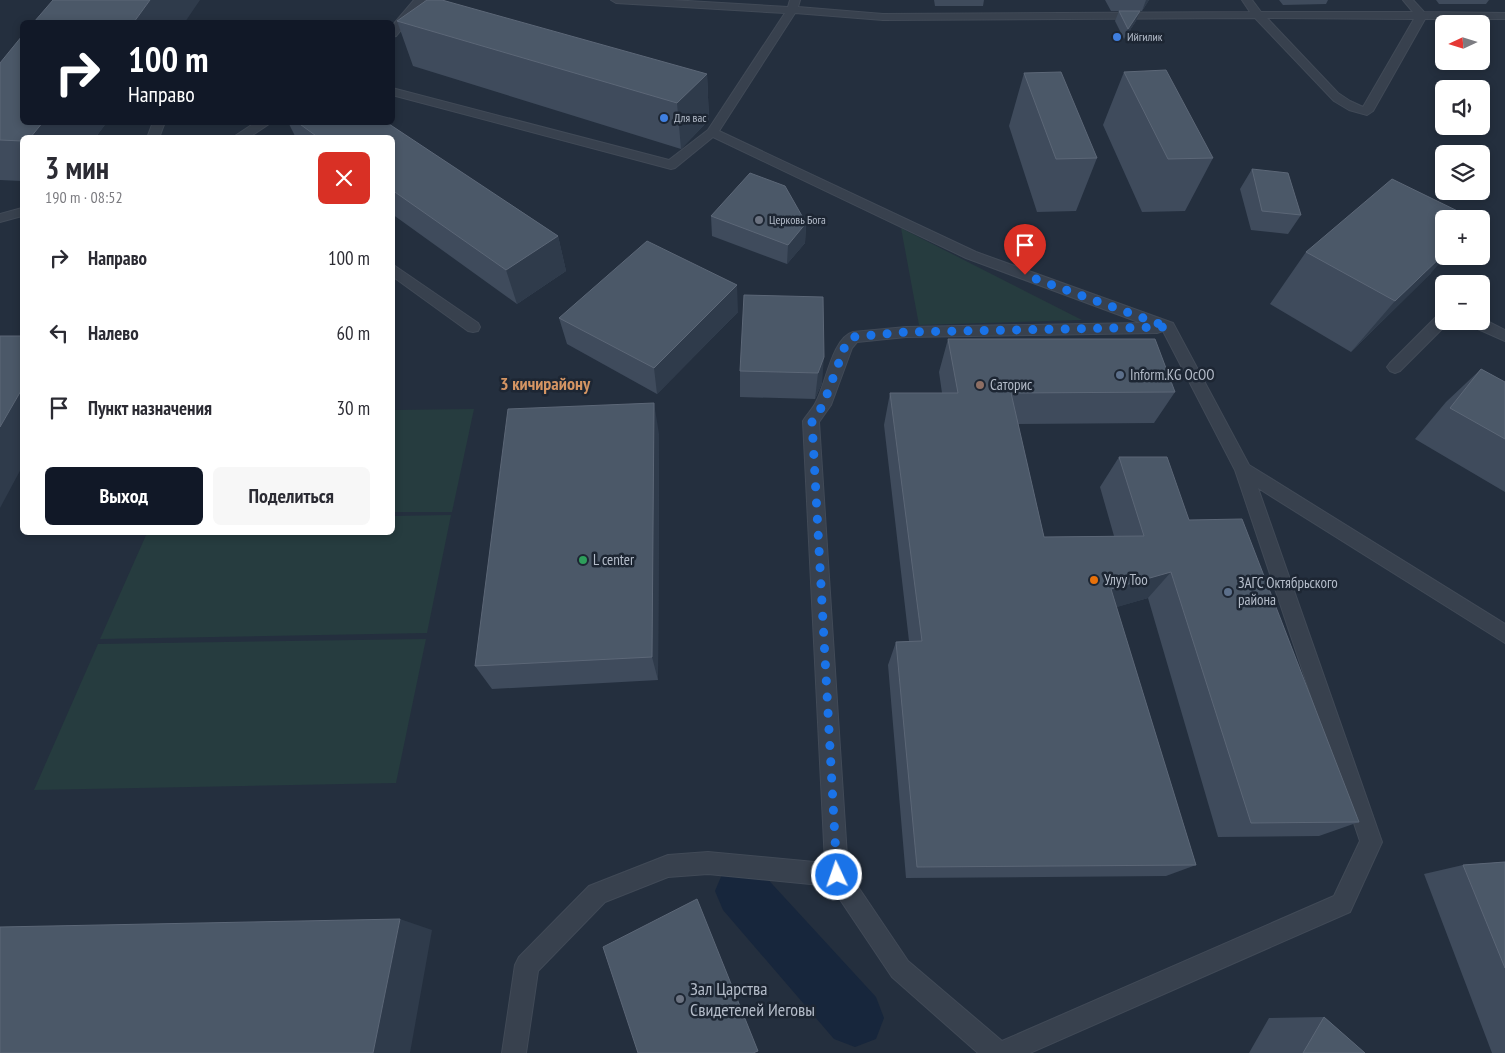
<!DOCTYPE html>
<html lang="ru">
<meta charset="utf-8">
<style>
body{margin:0;font-family:"PT Sans Narrow",sans-serif;background:#f7f7f7;color:#2b2b33;height:100vh;display:flex;flex-direction:column;font-size:19px;white-space:nowrap}
*{box-sizing:border-box;margin:0}
p{font-size:16px;color:#7c7c81}
.icon{flex:none;width:28px;height:28px;fill:none;stroke:currentColor;stroke-width:2;stroke-linecap:round;stroke-linejoin:round}
.map{position:relative;flex:1;overflow:hidden}
.sheet{position:absolute;left:20px;top:135px;width:375px;height:400px;display:flex;flex-direction:column;background:#fff;border-radius:8px;box-shadow:0 2px 8px #0003}
.sheet>*{flex:none}
.banner{position:absolute;left:20px;top:20px;width:375px;height:105px;border-radius:8px;box-shadow:0 2px 8px #0003;background:#111827;color:#fff;overflow:hidden}
.needle{width:32px;rotate:266deg}
.tools{position:absolute;left:1435px;top:15px;display:grid;gap:10px}
.tools a{display:grid;place-items:center;width:55px;height:55px;border-radius:8px;background:#fff;box-shadow:0 2px 8px #0003;font-size:25px}
.pin{position:absolute;display:grid;place-items:center;width:42px;height:42px;color:#fff;margin:-51px -21px;border-radius:50% 50% 50% 0;rotate:-45deg;box-shadow:0 0 5px #0007}
.pin .icon{rotate:45deg}
.me{position:absolute;width:55px;margin:-28px;rotate:357deg;stroke-linejoin:round;filter:drop-shadow(0 0 4px #0008)}
.turn{display:flex;align-items:center;gap:18px;height:105px;padding:0 25px;font-size:22px}
.turn .icon{width:65px;height:65px;stroke-width:2.5}
.turn b{display:block;font-size:35px;line-height:42px}
.round{display:grid;place-items:center;flex:none;width:52px;height:52px;border-radius:8px;background:#f7f7f7}
.head{display:flex;align-items:center;justify-content:space-between;height:85px;padding:0 25px}
h1{font-size:30px;font-weight:700;line-height:38px}
.button{display:flex;gap:10px;margin-top:auto;padding:10px 25px}
.button a{flex:1;height:58px;border-radius:8px;background:#111827;color:#fff;font-size:20px;font-weight:700;line-height:58px;text-align:center}
.button a+a{background:#f7f7f7;color:#2b2b33}
ul{padding:0;list-style:none}
li{display:flex;align-items:center;gap:15px;height:75px;padding:0 25px}
li div{flex:1}
li b{display:block;font-size:19px}
li em{font-style:normal}
.map>svg:first-child{display:block}
.green{fill:#263c3f}
.lines{fill:none;stroke-linecap:round;stroke-linejoin:round}
.canal{fill:#17263c;fill-rule:evenodd}
.lane-casing{stroke:#414a57;stroke-width:2}
.lane{fill:#38414e;fill-rule:evenodd}
.wall{fill:#3f4b5c}
.shaded-wall{fill:#2f3b4b}
.building{fill:#4b5868;stroke:#5c6777}
.route{stroke:#1a73e8;stroke-width:9;stroke-dasharray:0 16.2}
.shop-dot{fill:#3f7fe0;stroke:#1d2633;stroke-width:2}
.worship-dot{fill:#6b7280;stroke:#1d2633;stroke-width:2}
.service-dot{fill:#5c6f8a;stroke:#1d2633;stroke-width:2}
.education-dot{fill:#8d6e63;stroke:#1d2633;stroke-width:2}
.leisure-dot{fill:#2e9e5b;stroke:#1d2633;stroke-width:2}
.food-dot{fill:#e8710a;stroke:#1d2633;stroke-width:2}
.labels{text-anchor:middle;stroke-width:5;stroke-linejoin:round;paint-order:stroke}
.far-poi-label{font-size:12px;fill:#b4bcc9;stroke:#1d2633;text-anchor:start}
.poi-label{font-size:15px;fill:#b4bcc9;stroke:#1d2633;text-anchor:start}
.quarter-label{font-size:18px;font-weight:bold;fill:#d59563;stroke:#1d2633}
.near-poi-label{font-size:18px;fill:#b4bcc9;stroke:#1d2633;text-anchor:start}
</style>
<div class="map">
<svg width="1505" height="1053" viewBox="0 0 1505 1053">
<rect width="100%" height="100%" fill="#242f3e"/>
<path class="green" d="M901 228 1082 320 919 325Z
M474 409 452 512H393V410Z
M451 515 427 633 100 639 147 533 392 532 393 516Z
M426 639 396 783 34 790 98 644Z"/>
<g class="lines">
<path class="canal" d="M742 864 761 872 876 997 884 1018 876 1039 855 1047 834 1039 723 910 715 891 723 872Z"/>
<defs>
<path id="lane" d="M414 0H425L396 36 392 37V26Z
M611 0H671L788 7 790 0H800L798 7 883 14 1250 12 1242 0H1252L1261 12H1413L1403 0H1413L1424 12 1505 13V19H1425L1373 111 1367 115 1349 110 1334 101 1255 18 883 20 795 13 719 131 976 252 1173 323 1249 465 1505 624V643L1258 488 1382 842 1350 912 1030 1053H978L892 977 831 886 708 874 668 877 605 902 538 971 526 1053H502L515 965 519 957 589 886 668 855 708 852 825 863 803 421C807 414 813 409 816 402 826 384 832 338 853 332L906 327 1141 323 966 258 713 137 675 168 671 169 392 95V88L669 160 708 130 785 13 616 3ZM1267 18 1414 19 1363 107 1350 101 1338 93ZM1163 331 1235 470 1360 841 1334 896 1002 1041 908 961 848 872 819 422 831 405 852 348 857 342 906 337 1157 333Z
M153 122H165L159 138H147Z
M256 122H272L248 138H232Z
M22 208V216L0 222V214Z
M392 264 478 323 480 327 478 331 473 332 468 331 392 276Z
M1444 313V321L1449 322 1400 371 1395 373 1390 371 1387 367 1390 363 1439 314Z
M1481 318 1505 330V341L1469 325 1467 321H1481Z"/>
</defs>
<use href="#lane" class="lane-casing"/>
<use href="#lane" class="lane"/>
</g>
<path class="wall" d="M934 0H984L983 6H935Z
M1105 0H1149L1142 11H1139L1136 21 1124 39 1115 21 1119 11H1111Z
M1279 0H1328L1326 4 1283 5Z
M1436 0H1489L1486 4H1439Z
M397 21 707 74 709 120 681 149 413 66Z
M0 63 22 122H107L95 138H22V181L0 180Z
M1124 72 1213 158 1185 211 1142 212 1103 125Z
M1024 73 1097 158 1076 211 1037 212 1009 126Z
M288 122H386L558 236 566 271 517 304 392 214V138H296Z
M1252 169 1301 215 1288 234 1251 230 1240 189Z
M711 216 806 223 805 243 787 264 712 236Z
M1306 252 1431 273 1351 352 1270 304Z
M823 297 822 383 815 399 740 397V371Z
M738 312 657 394 567 344 559 318Z
M948 339 1175 392 1154 423 1018 424 1044 537 1114 536 1100 487 1119 457 1189 520 1359 822 1319 836 1218 837 1148 598 1116 607 1196 865 1166 876 906 878 888 665 896 642 909 641 884 425 890 393H942L939 372Z
M1481 369 1505 382V492L1415 439 1446 402Z
M659 434 658 680 492 689 475 666Z
M1505 862V1053H1492L1424 874 1463 865Z
M1324 1017 1365 1053H1249L1269 1018Z"/>
<path class="shaded-wall" d="M150 0H200L185 22H134Z
M1146 0H1149L1142 11Z
M1140 11 1136 21 1124 39 1128 29Z
M707 74 709 120 681 149 677 103Z
M43 122H107L95 138H30Z
M806 223 805 243 787 264 788 245Z
M558 236 566 271 517 304 506 270Z
M1444 254V256H1446L1431 273 1351 352 1395 301Z
M737 285 738 312 657 394 654 368Z
M824 357 822 383 815 399 818 373Z
M22 389V467L0 508V427Z
M654 403 659 434 658 680 652 657Z
M1171 572 1148 598 1090 615 1111 589Z
M400 919 432 930 410 1053H373Z"/>
<path class="building" d="M53 0H150L134 22H34Z
M427 0H442L707 74 677 103 397 21Z
M1119 11H1140L1128 29Z
M22 36V122H43L30 138H22V141L0 140V63Z
M1166 70 1213 158 1168 159 1124 72Z
M1061 72 1097 158 1056 159 1024 73Z
M297 122H386L558 236 506 270 392 190V138H319Z
M1252 169 1288 173 1301 215 1262 211Z
M750 173 785 186 806 223 788 245 711 216Z
M1392 179 1474 219H1444V254L1395 301 1306 252Z
M647 241 737 285 654 368 559 318Z
M744 295 823 297 824 357 818 373 740 371Z
M0 336H22V389L0 427Z
M948 339H1155L1175 392 1011 393 1044 537 1144 536 1119 457H1167L1189 520 1242 519 1359 822 1251 823 1171 572 1111 589 1196 865 917 867 896 642 922 641 890 393H958Z
M1481 369 1505 382V439L1450 408Z
M654 403 652 657 475 666 508 409Z
M1505 862V968L1463 865Z
M697 899 758 1051 753 1053H638L603 947Z
M400 919 373 1053H0V927Z
M1324 1017 1365 1053H1303Z"/>
<g class="lines">
<path class="route" d="M837 875 812 422 823 405 845 346 853 337 906 332 1168 327 1025 275"/>
</g>
<g class="shop-dot">
<circle cx="1117" cy="37" r="5"/>
<circle cx="664" cy="118" r="5"/>
</g>
<g class="worship-dot">
<circle cx="759" cy="220" r="5"/>
<circle cx="680" cy="999" r="5"/>
</g>
<g class="service-dot">
<circle cx="1120" cy="375" r="5"/>
<circle cx="1228" cy="592" r="5"/>
</g>
<circle class="education-dot" cx="980" cy="385" r="5"/>
<circle class="leisure-dot" cx="583" cy="560" r="5"/>
<circle class="food-dot" cx="1094" cy="580" r="5"/>
<g class="labels">
<g class="far-poi-label">
<text x="1127" y="41">Ийгилик</text>
<text x="674" y="122">Для вас</text>
<text x="769" y="224">Церковь Бога</text>
</g>
<g class="poi-label">
<text x="1130" y="380">Inform.KG OcOO</text>
<text x="990" y="390">Саторис</text>
<text x="593" y="565">L center</text>
<text x="1104" y="585">Улуу Тоо</text>
<text x="1238" y="588">ЗАГС Октябрьского<tspan x="1238" dy="17">района</tspan></text>
</g>
<g class="quarter-label">
<text x="545" y="390">3 кичирайону</text>
</g>
<g class="near-poi-label">
<text x="690" y="995">Зал Царства<tspan x="690" dy="21">Свидетелей Иеговы</tspan></text>
</g>
</g>
</svg>
<div class="tools">
<a><svg class="needle" viewBox="-14 -14 28 28"><path d="M0-13l5 13h-10z" fill="#e53935"/><path d="M0 13l5-13h-10z" fill="#7c7c81"/></svg></a>
<a><svg class="icon" aria-label="sound" viewBox="0 0 24 24"><path d="M4 9h4l5-4v14l-5-4H4zM17 9q2 3 0 6"/></svg></a>
<a><svg class="icon" aria-label="layers" viewBox="0 0 24 24"><path d="M12 4l9 5-9 5-9-5zM3 14l9 5 9-5"/></svg></a>
<a>+</a>
<a>−</a>
</div>
<div class="pin" style="left:1025px;top:275px;background:#d93025"><svg class="icon" aria-label="arrive" viewBox="0 0 24 24"><path d="M6 21V4h12l-3 4 3 4H6"/></svg></div>
<svg class="me" style="left:837px;top:875px" viewBox="-20 -20 40 40"><circle r="17" fill="#1a73e8" stroke="#fff" stroke-width="3"/><path d="M0-11L8 9 0 5-8 9z" fill="#fff"/></svg>
<div class="banner">
<div class="turn"><svg class="icon" aria-label="right" viewBox="0 0 24 24"><path d="M7 20v-9h11M14 6l5 5-5 5"/></svg><div><b>100 m</b>Направо</div></div>
</div>
<section class="sheet">
<div class="head"><div><h1>3 мин</h1><p>190 m · 08:52</p></div><a class="round" style="background:#d93025;color:#fff"><svg class="icon" aria-label="close" viewBox="0 0 24 24"><path d="M6 6l12 12M18 6L6 18"/></svg></a></div>
<ul>
<li><svg class="icon" aria-label="right" viewBox="0 0 24 24"><path d="M7 20v-9h11M14 6l5 5-5 5"/></svg><div><b>Направо</b></div><em>100 m</em></li>
<li><svg class="icon" aria-label="left" viewBox="0 0 24 24"><path d="M17 20v-9H6M10 6l-5 5 5 5"/></svg><div><b>Налево</b></div><em>60 m</em></li>
<li><svg class="icon" aria-label="arrive" viewBox="0 0 24 24"><path d="M6 21V4h12l-3 4 3 4H6"/></svg><div><b>Пункт назначения</b></div><em>30 m</em></li>
</ul>
<div class="button"><a>Выход</a><a>Поделиться</a></div>
</section>
</div>
